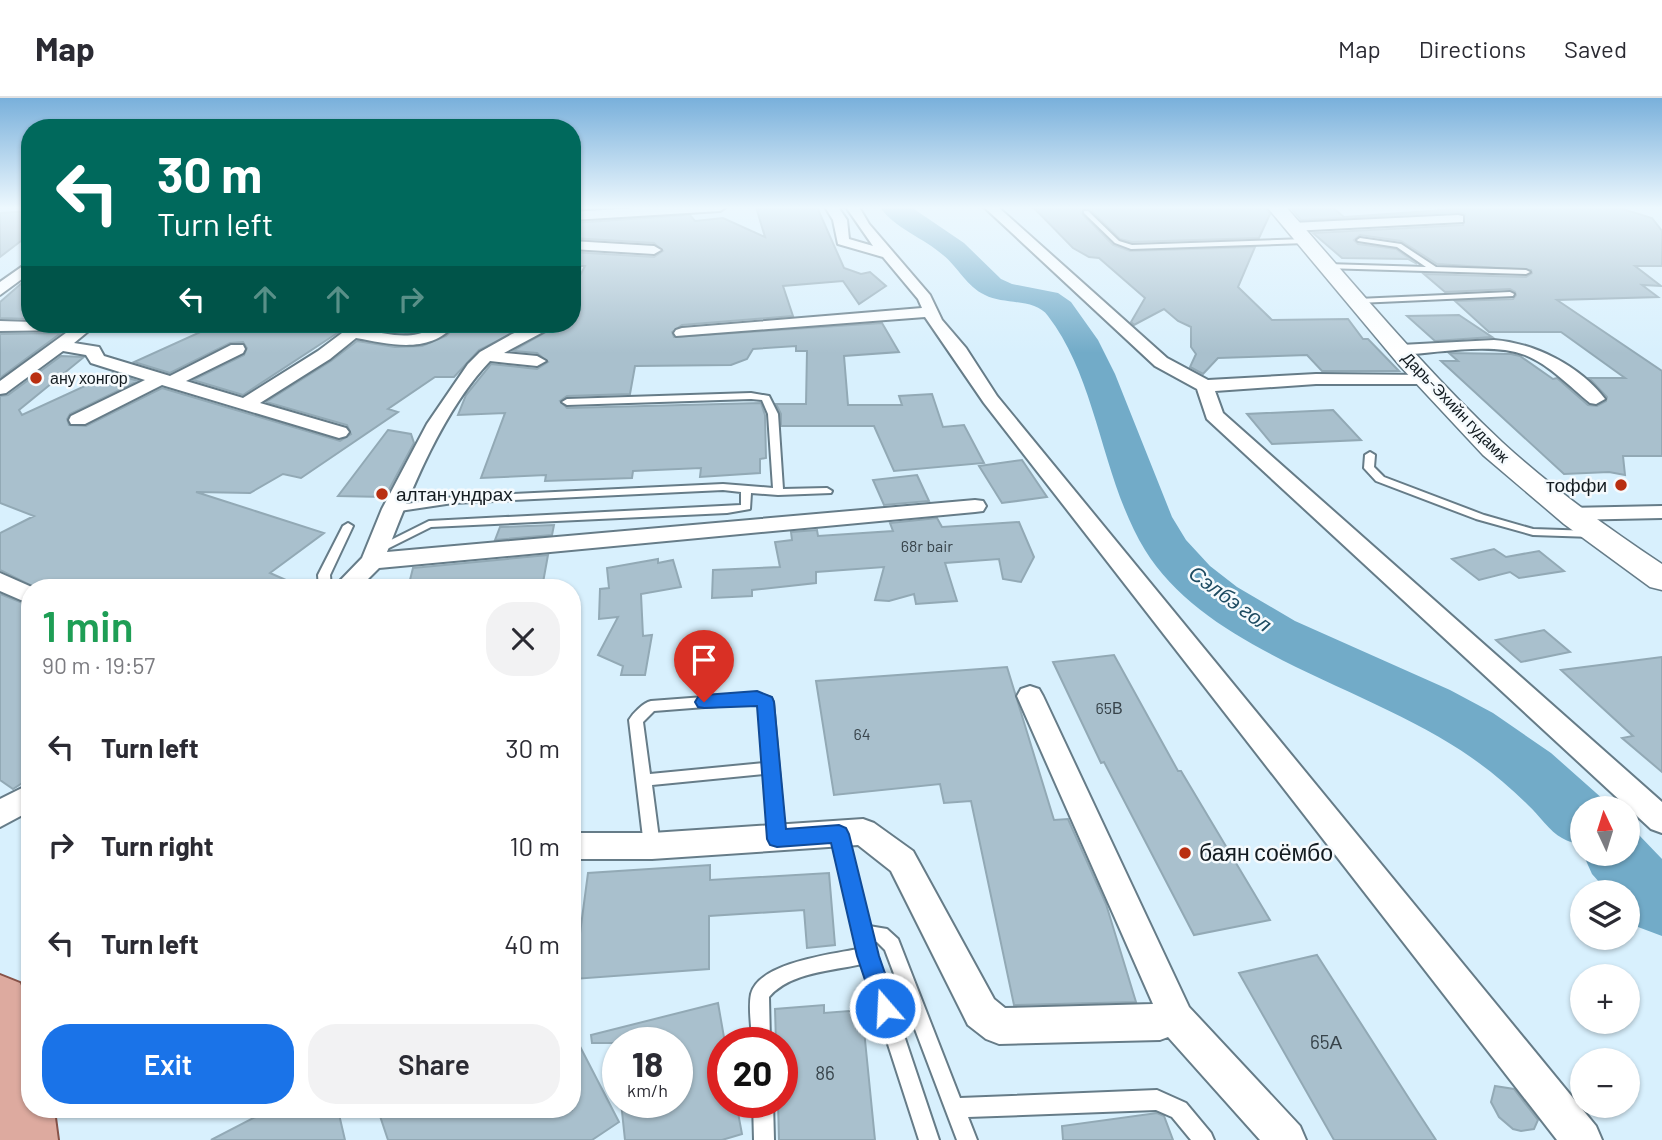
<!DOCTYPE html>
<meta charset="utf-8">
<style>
body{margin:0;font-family:Barlow,sans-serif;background:#f2f2f3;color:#2b2b33;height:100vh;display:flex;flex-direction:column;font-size:26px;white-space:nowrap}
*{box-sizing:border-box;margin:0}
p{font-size:23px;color:#7c7c81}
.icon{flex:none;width:38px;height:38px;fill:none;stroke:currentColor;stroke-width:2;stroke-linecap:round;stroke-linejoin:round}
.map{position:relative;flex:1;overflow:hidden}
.drawer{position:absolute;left:21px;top:481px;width:560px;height:539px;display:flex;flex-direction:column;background:#fff;border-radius:28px;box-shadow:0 2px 5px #0004}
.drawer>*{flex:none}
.banner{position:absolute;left:21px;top:21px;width:560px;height:214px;border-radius:28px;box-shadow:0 2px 5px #0004;background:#00695c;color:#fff;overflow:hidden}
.needle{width:46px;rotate:356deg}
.controls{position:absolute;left:1570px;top:698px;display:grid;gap:14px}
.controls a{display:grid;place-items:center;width:70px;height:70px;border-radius:50%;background:#fff;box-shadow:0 2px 5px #0004;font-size:35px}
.speed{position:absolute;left:602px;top:929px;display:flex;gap:14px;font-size:35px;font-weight:700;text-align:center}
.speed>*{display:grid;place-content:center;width:91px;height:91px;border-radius:50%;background:#fff;box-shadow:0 2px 5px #0004;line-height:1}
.speed small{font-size:18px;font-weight:400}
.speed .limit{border:10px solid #d22;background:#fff;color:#111}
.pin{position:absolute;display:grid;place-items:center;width:60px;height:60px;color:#fff;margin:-72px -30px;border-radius:50% 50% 50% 0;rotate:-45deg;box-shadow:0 0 7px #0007}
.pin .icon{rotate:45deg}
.me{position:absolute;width:77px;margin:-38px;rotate:341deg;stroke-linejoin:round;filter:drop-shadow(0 0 5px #0008)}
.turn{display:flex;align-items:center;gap:24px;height:147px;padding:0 21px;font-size:32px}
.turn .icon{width:91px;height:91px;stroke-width:2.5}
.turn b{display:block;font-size:49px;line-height:60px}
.lanes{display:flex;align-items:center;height:66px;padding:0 21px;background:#0003;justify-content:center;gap:35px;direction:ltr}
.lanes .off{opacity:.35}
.round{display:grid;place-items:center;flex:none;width:74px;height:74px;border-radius:28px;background:#f2f2f3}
.head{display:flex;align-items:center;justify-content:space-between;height:119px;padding:0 21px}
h1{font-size:42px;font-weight:600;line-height:52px;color:#1e9e55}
.cta{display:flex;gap:14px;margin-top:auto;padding:14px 21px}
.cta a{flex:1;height:80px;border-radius:28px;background:#1a73e8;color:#fff;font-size:28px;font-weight:600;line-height:80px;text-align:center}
.cta a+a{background:#f2f2f3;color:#2b2b33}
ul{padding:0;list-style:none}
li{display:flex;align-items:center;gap:21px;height:98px;padding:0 21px}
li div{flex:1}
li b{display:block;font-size:26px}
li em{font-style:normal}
header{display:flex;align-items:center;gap:42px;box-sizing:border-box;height:98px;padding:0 35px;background:#fff;border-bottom:2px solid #e1e1e2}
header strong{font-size:33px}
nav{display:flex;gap:38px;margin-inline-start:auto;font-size:24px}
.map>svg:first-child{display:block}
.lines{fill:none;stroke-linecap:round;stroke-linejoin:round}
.river{fill:#72abc8;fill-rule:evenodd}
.building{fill:#a9c0cd;stroke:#92a9b5;stroke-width:2}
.service-casing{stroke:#667c88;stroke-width:4}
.minor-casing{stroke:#667c88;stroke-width:4}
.secondary-casing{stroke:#667c88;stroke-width:3}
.primary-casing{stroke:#885349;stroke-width:4}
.service{fill:#fff;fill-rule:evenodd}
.minor{fill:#fff;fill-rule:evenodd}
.secondary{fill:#fff;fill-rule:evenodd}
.primary{fill:#ddaa9f;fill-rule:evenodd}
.route{fill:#1a73e8;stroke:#114b97;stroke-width:2}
.poi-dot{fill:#b92e10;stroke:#f5fafd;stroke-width:2.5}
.labels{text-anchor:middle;stroke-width:5;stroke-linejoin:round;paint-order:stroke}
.far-poi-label{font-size:16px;fill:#131b20;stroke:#f5fafd;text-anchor:start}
.far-street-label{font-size:16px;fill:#131b20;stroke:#f5fafd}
.number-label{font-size:16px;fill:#38444b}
.poi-label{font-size:19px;fill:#131b20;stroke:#f5fafd;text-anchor:end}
.near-number-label{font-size:19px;fill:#38444b}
.water-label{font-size:21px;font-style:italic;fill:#1d4b61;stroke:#f5fafd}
.near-poi-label{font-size:23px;fill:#131b20;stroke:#f5fafd;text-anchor:start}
</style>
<header>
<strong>Map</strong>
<nav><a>Map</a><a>Directions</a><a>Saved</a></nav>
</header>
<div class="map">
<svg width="1662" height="1042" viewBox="0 0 1662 1042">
<rect width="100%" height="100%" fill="#d8f0fd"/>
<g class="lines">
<path class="river" d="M880 109H911L964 145 1001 181 1012 186 1058 195 1071 204 1098 242 1115 276 1172 419 1186 442 1210 468 1237 489 1295 523 1450 592 1493 615 1551 655 1604 702 1608 710H1582V747C1576 745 1568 744 1562 740 1550 734 1539 717 1528 707 1511 690 1492 674 1472 660 1373 589 1210 557 1145 452 1101 380 1098 283 1048 218 1035 200 1004 207 985 197 967 189 958 169 943 157 924 140 894 130 880 109Z
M1628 732 1638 736 1662 761V838L1638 829 1628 817V794H1608L1592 776 1583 756H1628Z"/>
</g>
<path class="building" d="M756 109H817L844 170 861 176 870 174 886 188 859 206 843 183 783 188 793 218 682 227 672 234 674 239 882 225 899 254 844 258 848 307H902L899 298 932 296 943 329 964 327 984 365 894 373 874 328H781V316L776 306H806L807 253H796V248L753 251 747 261 731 267 635 268 630 296 567 298 560 303 567 310 761 305 765 317 766 360 760 361V375L700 379 701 370 633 373 632 380 545 383 546 377 481 380 505 315 458 317 466 297 491 266 537 271 548 264 537 255 513 253 560 226H572V193L585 168H572V154L654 159 663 153 654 145 572 140V125L690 117 695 123 723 120 765 139Z
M1033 109H1265L1270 116 1259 140 1132 144 1120 141 1090 111H1082L1081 115 1113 147 1130 153 1255 149 1238 189 1272 222 1348 221 1363 241H1368L1399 273H1322L1307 257 1218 260 1203 276 1190 269 1196 256 1191 249V229L1178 223 1164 211 1134 227 1131 224 1145 200 1099 160 1089 159 1073 150Z
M1290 109H1332L1344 119 1487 109H1616L1652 120 1662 133V168H1635L1661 188 1642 187 1658 199 1557 202 1662 273V358H1623L1625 377 1609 374 1564 376 1441 263H1458L1449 255 1511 256 1520 258 1553 281 1557 280 1588 307 1597 308 1606 303 1607 299 1589 280H1625L1561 234H1489L1455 203 1513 201 1516 197 1515 194 1510 191 1445 194 1424 176 1526 179 1532 175 1531 172 1437 166 1401 143 1360 137 1354 142 1358 146 1396 151 1417 166 1408 161 1342 160 1313 135 1463 127 1465 116 1458 114 1301 122Z
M30 113V136L0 159V115Z
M30 178V221L0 220V204Z
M1459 217 1492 239 1435 243 1407 218Z
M218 226H318L342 232 243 297 193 282 244 257 247 250 243 244 230 245 170 275 134 264Z
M383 226H436L423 232 405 235 377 231Z
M458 226H531L479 252 454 279H435L388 311 398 314 301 380 283 376 250 395 196 394 324 435 270 475 304 490H185L175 485 167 490H36L0 472V435L34 418 0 405V298L8 297 61 258 84 259 19 312 22 317 113 275 138 283 70 316 67 321 69 327 86 328 162 290 340 343 351 336 347 327 266 304 331 263 357 243 395 249 422 248 446 238Z
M61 235 0 280V236Z
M1333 312 1361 342 1272 346 1247 316Z
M388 332 411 336 414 345 385 399 338 398Z
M1022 362 1047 399 1002 405 979 368Z
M917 377 929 403 884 407 873 382Z
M937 420 942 429 1019 424 1034 459 1021 484 1003 481 999 461 945 465 957 503 916 506 914 496 889 503 875 502 884 469 816 474V485L752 492V498L712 500 713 472 780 469 775 444 792 442 791 434 817 432 818 438 893 433 890 425Z
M554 427 552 437 495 442 500 429Z
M1494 451 1506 459 1539 453 1564 473 1519 480 1510 474 1479 482 1452 461Z
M548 457 542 490H408L413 470Z
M658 461V465L673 462 681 489 641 496 643 538 652 537 645 577H621L623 568 598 557 618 519 599 521 600 491 609 490 607 470Z
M0 496 30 508V680L13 691 0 682Z
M1544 532 1570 554 1521 564 1496 542Z
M1114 557 1178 673H1181L1270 822 1194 837 1104 664 1101 665 1053 564Z
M1662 559V674L1622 640 1633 638 1561 572Z
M1007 569 1054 722 1068 721 1106 806 1136 904 1014 907 971 703 944 705 940 686 834 697 816 583Z
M710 767V782L829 775 835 847 807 850 804 812 709 818V871L574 881 588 775Z
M1317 857 1417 1013 1436 1042H1334L1239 875Z
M718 905 725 945H723V1004H736L742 1036 722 1042H625L621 1004H677V945H592L591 937Z
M824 907V915L862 912 875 1042H779L778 1004H782V945H776L775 911Z
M572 933 619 1024 592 1042H388L378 1012H572Z
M1495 988 1514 991 1538 1022 1534 1031 1521 1033 1513 1031 1499 1019 1491 1004Z
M269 1012H338L345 1042H211Z
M1157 1015 1164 1018 1173 1042H1063L1062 1028Z"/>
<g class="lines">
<defs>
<path id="service" d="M1084 113H1088L1119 143 1132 147 1305 141 1308 143 1305 145 1131 151 1115 145 1084 115Z
M1360 140 1401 146 1436 169 1526 172 1530 174 1526 176 1324 170V166H1327L1426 169 1397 149 1358 143 1357 142Z
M1510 194 1514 196 1513 198 1358 205 1354 203 1358 201Z
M751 295 769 298 778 316 783 391 827 390 832 393 831 395 778 397 751 395 750 411 727 415 431 429 377 456 371 452 429 423 741 407V394L723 392 453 405 393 414 388 411 393 408 453 399 723 386 773 390 768 316 762 302 751 301 567 307 562 304 567 301Z
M1370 354 1375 357 1374 369 1384 379 1484 417 1533 431 1592 433 1598 436 1592 439 1533 437 1476 421 1376 383 1364 370 1365 357Z
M348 425 353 428 330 477 331 490H319L318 477 343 428Z
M757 595 771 600 773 604 785 741 782 746 777 748 772 746 769 741 765 676 652 687 660 748 657 753 652 755 647 753 644 748 629 622C633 615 643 605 651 603ZM756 605 759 607 764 665 650 676 643 624 654 613Z
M839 729 844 731 847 736 869 828 887 831 898 841 960 1000 1157 992 1186 1005 1211 1035 1214 1042H1191L1172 1019 1156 1012 968 1019 977 1042H957L885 852 877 844H873L877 857 939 1042H919L862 866C832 873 790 874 769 899L770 945H752C752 930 748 911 751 896 758 865 832 856 858 851L831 736 834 731Z
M753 1004H773L774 1042H754Z"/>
<path id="minor" d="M650 109H726L720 113 572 122V114Z
M825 109H838L847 122 849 141 873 148 846 109H859L869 126 930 197 942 222 966 250 997 298 1596 1028 1602 1042H1557L984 305 925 219 676 238 674 235 676 232 682 230 922 210 918 201 883 159 838 146 833 122Z
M984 109H998L1167 260 1208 282 1316 276 1431 277 1434 281 1431 285 1425 286H1316L1215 293 1223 315 1662 704V735L1651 731 1207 321 1197 291 1155 268Z
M1458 117 1463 118V124L1292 133 1285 129 1292 125Z
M572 143 654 148 661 152 654 156 572 151Z
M30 163V175L0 197V184Z
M0 223 97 226 74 245 99 249 104 258 170 278 231 247H243L245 251 243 255 186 283 243 300 318 253 354 226H372L366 232C382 235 401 240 418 236 436 232 432 225 455 226 430 257 389 246 356 240L330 261 260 305 346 330 349 334 346 338 339 340 162 287 85 326H71L69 322 71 318 145 282 91 265 86 257 63 253 6 295 0 296V283L70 232 0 233Z
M537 226H558L504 255 537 258 546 263 537 268 490 263C443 312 411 392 387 454L975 402 983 403 986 408 983 413 975 414 379 470 359 490H333L362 460 382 411 427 326 468 266 480 254 512 236Z
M1494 242C1535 245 1580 268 1605 301L1596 306 1590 305C1569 288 1550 267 1525 257 1492 244 1436 255 1401 257L1393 252 1401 247Z
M1662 408V420L1568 422 1560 421 1557 416 1560 411 1568 410Z
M0 475 34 490H30V506L0 493Z
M1030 588 1039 591 1043 598 1189 909 1300 1028 1306 1042H1260L1168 939 1160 942 999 946 986 941 968 927 891 773 858 747 652 761H572V735H652L863 721 874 725 913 753 994 901 1005 910 1153 906 1017 598 1021 591Z
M30 686V713L0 729V701Z"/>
<path id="secondary" d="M1267 109H1286C1357 189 1424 271 1502 344 1551 389 1606 429 1662 466V492L1650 489 1564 426 1483 357 1400 268Z"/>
<path id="primary" d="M0 877 20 885 30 911V1012H54L58 1042H0Z"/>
</defs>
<use href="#service" class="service-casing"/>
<use href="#minor" class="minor-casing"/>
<use href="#secondary" class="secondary-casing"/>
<use href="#primary" class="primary-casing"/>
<use href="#service" class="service"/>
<use href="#minor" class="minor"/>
<use href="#secondary" class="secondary"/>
<use href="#primary" class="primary"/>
</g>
<linearGradient id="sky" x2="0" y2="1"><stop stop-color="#79b0db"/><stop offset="0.43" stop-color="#edf8fe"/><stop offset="1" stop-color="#edf8fe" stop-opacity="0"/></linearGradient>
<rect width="1662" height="255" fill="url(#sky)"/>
<path class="route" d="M757 593 772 599 774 604 786 731 839 727 846 730 849 736 879 858 897 910 894 918 885 922 877 918 857 858 831 745 777 749 770 747 767 741 757 608 704 610 698 609 695 604 698 599 704 597Z"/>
<g class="poi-dot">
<circle cx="36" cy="280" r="7"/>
<circle cx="1621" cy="387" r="7"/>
<circle cx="382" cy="396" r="7"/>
<circle cx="1185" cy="755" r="7"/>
</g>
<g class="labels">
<g class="far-poi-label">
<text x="50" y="286">ану хонгор</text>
</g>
<g class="far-street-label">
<text transform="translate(1456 309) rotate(46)" y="6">Дарь-Эхийн гудамж</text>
</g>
<g class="number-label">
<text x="927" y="454">68r bair</text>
<text x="1109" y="616">65В</text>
<text x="862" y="642">64</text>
</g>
<g class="poi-label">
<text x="1607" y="394">тоффи</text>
<text x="396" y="403" text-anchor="start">алтан ундрах</text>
</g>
<g class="near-number-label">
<text x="1326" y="951">65А</text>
<text x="825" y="982">86</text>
</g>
<g class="water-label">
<text transform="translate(1230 501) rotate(36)" y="7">Сэлбэ гол</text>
</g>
<g class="near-poi-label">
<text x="1199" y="763">баян соёмбо</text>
</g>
</g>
</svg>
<div class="controls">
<a><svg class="needle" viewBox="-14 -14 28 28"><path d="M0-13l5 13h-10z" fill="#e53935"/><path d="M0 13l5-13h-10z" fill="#7c7c81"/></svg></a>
<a><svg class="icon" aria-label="layers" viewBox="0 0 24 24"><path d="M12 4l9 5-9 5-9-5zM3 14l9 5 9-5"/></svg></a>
<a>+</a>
<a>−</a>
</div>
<div class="speed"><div>18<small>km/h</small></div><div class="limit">20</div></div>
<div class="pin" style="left:704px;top:604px;background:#d93025"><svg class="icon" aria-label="arrive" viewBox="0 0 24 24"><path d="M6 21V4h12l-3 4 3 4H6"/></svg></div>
<svg class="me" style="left:885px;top:910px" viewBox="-20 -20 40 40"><circle r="17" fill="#1a73e8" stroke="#fff" stroke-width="3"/><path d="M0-11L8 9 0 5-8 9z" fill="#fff"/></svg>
<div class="banner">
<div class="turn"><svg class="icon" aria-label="left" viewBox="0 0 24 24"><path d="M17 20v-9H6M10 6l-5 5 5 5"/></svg><div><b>30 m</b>Turn left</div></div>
<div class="lanes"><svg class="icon" aria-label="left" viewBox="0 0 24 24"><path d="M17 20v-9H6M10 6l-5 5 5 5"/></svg><svg class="icon off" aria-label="ahead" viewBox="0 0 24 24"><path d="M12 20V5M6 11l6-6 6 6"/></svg><svg class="icon off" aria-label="ahead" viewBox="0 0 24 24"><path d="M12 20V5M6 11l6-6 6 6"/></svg><svg class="icon off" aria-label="right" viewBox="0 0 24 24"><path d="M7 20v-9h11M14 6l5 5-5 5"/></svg></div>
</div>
<section class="drawer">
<div class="head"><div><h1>1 min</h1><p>90 m · 19:57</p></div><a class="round"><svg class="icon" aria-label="close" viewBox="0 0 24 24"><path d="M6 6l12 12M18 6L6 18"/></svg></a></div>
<ul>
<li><svg class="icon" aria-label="left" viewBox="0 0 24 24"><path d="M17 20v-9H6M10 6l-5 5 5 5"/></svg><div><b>Turn left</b></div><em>30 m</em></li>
<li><svg class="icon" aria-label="right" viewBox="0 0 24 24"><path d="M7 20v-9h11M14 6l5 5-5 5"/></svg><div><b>Turn right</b></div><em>10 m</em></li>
<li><svg class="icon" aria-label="left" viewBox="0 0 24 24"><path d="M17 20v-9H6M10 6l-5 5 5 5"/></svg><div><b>Turn left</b></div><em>40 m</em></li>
</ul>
<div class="cta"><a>Exit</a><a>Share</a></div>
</section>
</div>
